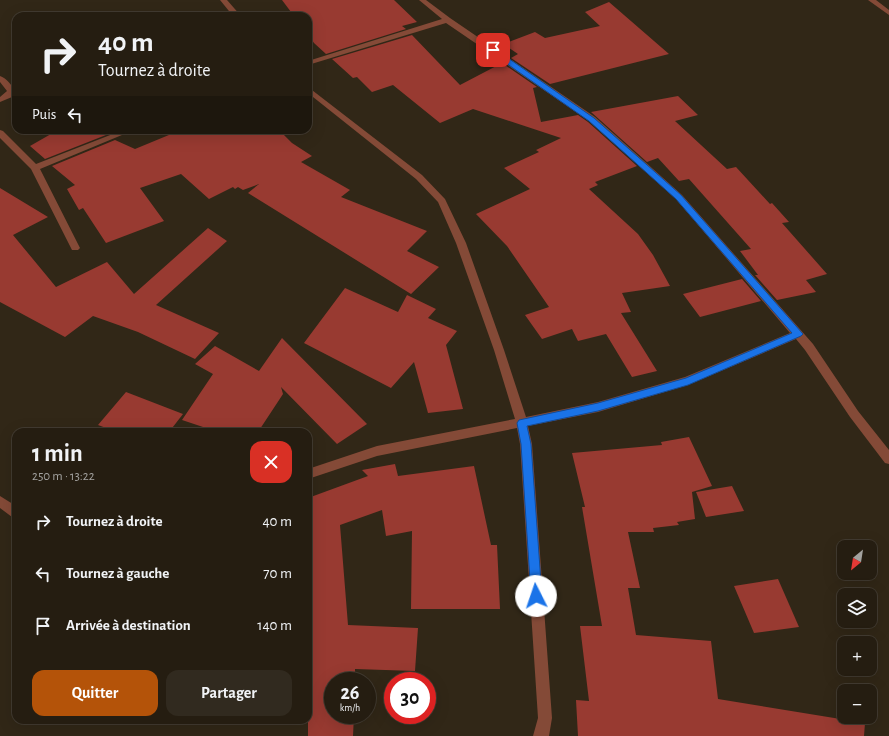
<!DOCTYPE html>
<html lang="fr">
<meta charset="utf-8">
<style>
body{margin:0;font-family:"Alegreya Sans",sans-serif;background:#312a1f;color:#f1f3f6;height:100vh;display:flex;flex-direction:column;font-size:15px;white-space:nowrap}
*{box-sizing:border-box;margin:0}
p{font-size:13px;color:#a3a29f}
.icon{flex:none;width:22px;height:22px;fill:none;stroke:currentColor;stroke-width:2;stroke-linecap:round;stroke-linejoin:round}
.map{position:relative;flex:1;overflow:hidden}
.details{position:absolute;left:12px;top:428px;width:300px;height:296px;display:flex;flex-direction:column;background:#251d11;border-radius:12px;box-shadow:0 4px 16px #0002,0 0 0 1px #423b31}
.details>*{flex:none}
.top-card{position:absolute;left:12px;top:12px;width:300px;height:122px;border-radius:12px;box-shadow:0 4px 16px #0002,0 0 0 1px #423b31;background:#251d11;color:#f1f3f6;overflow:hidden}
.needle{width:26px;rotate:210deg}
.tools{position:absolute;left:837px;top:540px;display:grid;gap:8px}
.tools a{display:grid;place-items:center;width:40px;height:40px;border-radius:8px;background:#251d11;box-shadow:0 4px 16px #0002,0 0 0 1px #423b31;font-size:20px}
.speed{position:absolute;left:324px;top:672px;display:flex;gap:8px;font-size:20px;font-weight:700;text-align:center}
.speed>*{display:grid;place-content:center;width:52px;height:52px;border-radius:50%;background:#251d11;box-shadow:0 4px 16px #0002,0 0 0 1px #423b31;line-height:1}
.speed small{font-size:10px;font-weight:400}
.speed .limit{border:6px solid #d22;background:#fff;color:#111}
.pin{position:absolute;display:grid;place-items:center;width:34px;height:34px;color:#fff;margin:-17px;border-radius:8px;box-shadow:0 2px 6px #0006}
.me{position:absolute;width:44px;margin:-22px;rotate:356deg;stroke-linejoin:round;filter:drop-shadow(0 0 3px #0008)}
.turn{display:flex;align-items:center;gap:14px;height:84px;padding:0 20px;font-size:18px}
.turn .icon{width:52px;height:52px;stroke-width:2.5}
.turn b{display:block;font-size:28px;line-height:34px}
.then{display:flex;align-items:center;height:38px;padding:0 20px;background:#0003;gap:8px;font-size:15px}
.round{display:grid;place-items:center;flex:none;width:42px;height:42px;border-radius:12px;background:#312a1f}
.overview{display:flex;align-items:center;justify-content:space-between;height:68px;padding:0 20px}
h1{font-size:24px;font-weight:700;line-height:30px}
.primary-button{display:flex;gap:8px;margin-top:auto;padding:8px 20px}
.primary-button a{flex:1;height:46px;border-radius:12px;background:#b45309;color:#fff;font-size:16px;font-weight:700;line-height:46px;text-align:center}
.primary-button a+a{background:#312a1f;color:#f1f3f6}
ul{padding:0;list-style:none}
li{display:flex;align-items:center;gap:12px;height:52px;padding:0 20px}
li div{flex:1}
li b{display:block;font-size:15px}
li em{font-style:normal}
.map>svg:first-child{display:block}
.building{fill:#983a31}
.lines{fill:none;stroke-linecap:round;stroke-linejoin:round}
.minor{fill:#844a37;fill-rule:evenodd}
.route{fill:#1a73e8;stroke:#114b97}
</style>
<div class="map">
<svg width="889" height="736" viewBox="0 0 889 736">
<rect width="100%" height="100%" fill="#312717"/>
<path class="building" d="M282 0H394L417 22 402 26 406 29 326 54 314 43 308 34V16H294Z
M609 2 669 54 550 84 511 58 518 54 503 44 535 32 545 38 600 26 585 12Z
M412 35 460 85 502 63 537 87 533 88 541 122 578 115 588 122 637 166 595 182 598 185 589 189 638 234 653 255 670 286 622 293 631 312 621 313 657 371 632 377 606 334 578 341 572 329 542 339 525 315 549 307 507 246 476 214 530 189 504 168 539 152 536 150 561 138 473 109 440 123 393 85 372 92 357 77 353 78 332 59Z
M678 96 698 115 675 121 727 169 736 167 770 204 772 203 789 222 782 223 827 274 806 280 816 292 777 300 755 275H758L740 251 751 249 689 179 679 181 658 158 647 162 591 112Z
M58 130H95L106 135 45 159 30 146Z
M181 130H279L292 143 312 156 301 162 350 190 341 197 427 231 407 251 439 267 411 294 248 193 259 184 243 190 238 187 235 189 233 187 209 199 181 174 140 188 164 221 106 243 83 208 79 210 67 189 75 185 52 166 115 140 135 149Z
M0 188 48 217 13 235 56 287 107 262 134 294 208 228 227 241 156 305 219 333 195 359 138 332 93 316 65 337 0 302Z
M742 279 761 301 700 317 683 294Z
M345 288 398 312 407 295 436 309 428 318 457 331 446 345 463 409 428 413 414 362 391 388 304 343Z
M282 338 367 424 337 444 281 387 283 394 258 432H218L182 420 213 374 195 364 215 346 259 371Z
M126 392 183 414 169 432H117L98 425Z
M689 437 712 486 692 492 695 519 677 522 679 525 653 528 654 532H628L640 588H628L636 635 711 641 718 699 865 723 864 736H578L576 700 589 701 580 626H602L582 507H585L572 453 662 445 661 442Z
M395 464 398 476 474 466 491 545H497L500 609H411L412 531 386 536 382 510 340 525 348 625 418 628 415 671 355 669V681H333V715H354L353 736H308V498L368 476 362 470Z
M732 486 744 511 706 517 696 492Z
M778 579 799 627 754 633 734 586Z"/>
<g class="lines">
<path class="minor" d="M220 0H227L241 16H233Z
M419 0H426L450 18 595 117 682 195 813 344 858 411 889 450V464L885 463 850 417 805 350 796 339 688 385 598 412 528 426 532 444 552 718 549 736H533L538 718 520 444 517 428 377 456 308 479V469L377 446 515 419 494 350 456 243 438 202 416 179 308 93V87L422 175 445 199 466 243 504 350 526 417 598 402 685 377 790 333 676 199 589 121 446 23 308 65V61L442 19Z
M868 0H876L889 10V15Z
M0 76C6 78 12 85 15 91L12 97 0 102V97L7 91 0 82Z
M0 130 3 131 36 164 123 130H134L40 169 80 248 78 250H72L31 169 0 138Z
M0 496 16 506V520L0 508Z"/>
</g>
<path class="route" d="M490 49H495L594 118 681 195 803 334 801 336 688 385 598 411 527 426 531 444 542 596 540 600 536 602 532 600 531 596 521 444 517 423 519 420 598 403 686 378 792 333 676 199 589 121 490 52Z"/>
</svg>
<div class="tools">
<a><svg class="needle" viewBox="-14 -14 28 28"><path d="M0-13l5 13h-10z" fill="#e53935"/><path d="M0 13l5-13h-10z" fill="#a3a29f"/></svg></a>
<a><svg class="icon" aria-label="layers" viewBox="0 0 24 24"><path d="M12 4l9 5-9 5-9-5zM3 14l9 5 9-5"/></svg></a>
<a>+</a>
<a>−</a>
</div>
<div class="speed"><div>26<small>km/h</small></div><div class="limit">30</div></div>
<div class="pin" style="left:493px;top:50px;background:#d93025"><svg class="icon" aria-label="arrive" viewBox="0 0 24 24"><path d="M6 21V4h12l-3 4 3 4H6"/></svg></div>
<svg class="me" style="left:536px;top:596px" viewBox="-20 -20 40 40"><circle r="19" fill="#fff"/><path d="M0-13L10 11 0 6-10 11z" fill="#1a73e8"/></svg>
<div class="top-card">
<div class="turn"><svg class="icon" aria-label="right" viewBox="0 0 24 24"><path d="M7 20v-9h11M14 6l5 5-5 5"/></svg><div><b>40 m</b>Tournez à droite</div></div>
<div class="then">Puis<svg class="icon" aria-label="left" viewBox="0 0 24 24"><path d="M17 20v-9H6M10 6l-5 5 5 5"/></svg></div>
</div>
<section class="details">
<div class="overview"><div><h1>1 min</h1><p>250 m · 13:22</p></div><a class="round" style="background:#d93025;color:#fff"><svg class="icon" aria-label="close" viewBox="0 0 24 24"><path d="M6 6l12 12M18 6L6 18"/></svg></a></div>
<ul>
<li><svg class="icon" aria-label="right" viewBox="0 0 24 24"><path d="M7 20v-9h11M14 6l5 5-5 5"/></svg><div><b>Tournez à droite</b></div><em>40 m</em></li>
<li><svg class="icon" aria-label="left" viewBox="0 0 24 24"><path d="M17 20v-9H6M10 6l-5 5 5 5"/></svg><div><b>Tournez à gauche</b></div><em>70 m</em></li>
<li><svg class="icon" aria-label="arrive" viewBox="0 0 24 24"><path d="M6 21V4h12l-3 4 3 4H6"/></svg><div><b>Arrivée à destination</b></div><em>140 m</em></li>
</ul>
<div class="primary-button"><a>Quitter</a><a>Partager</a></div>
</section>
</div>
